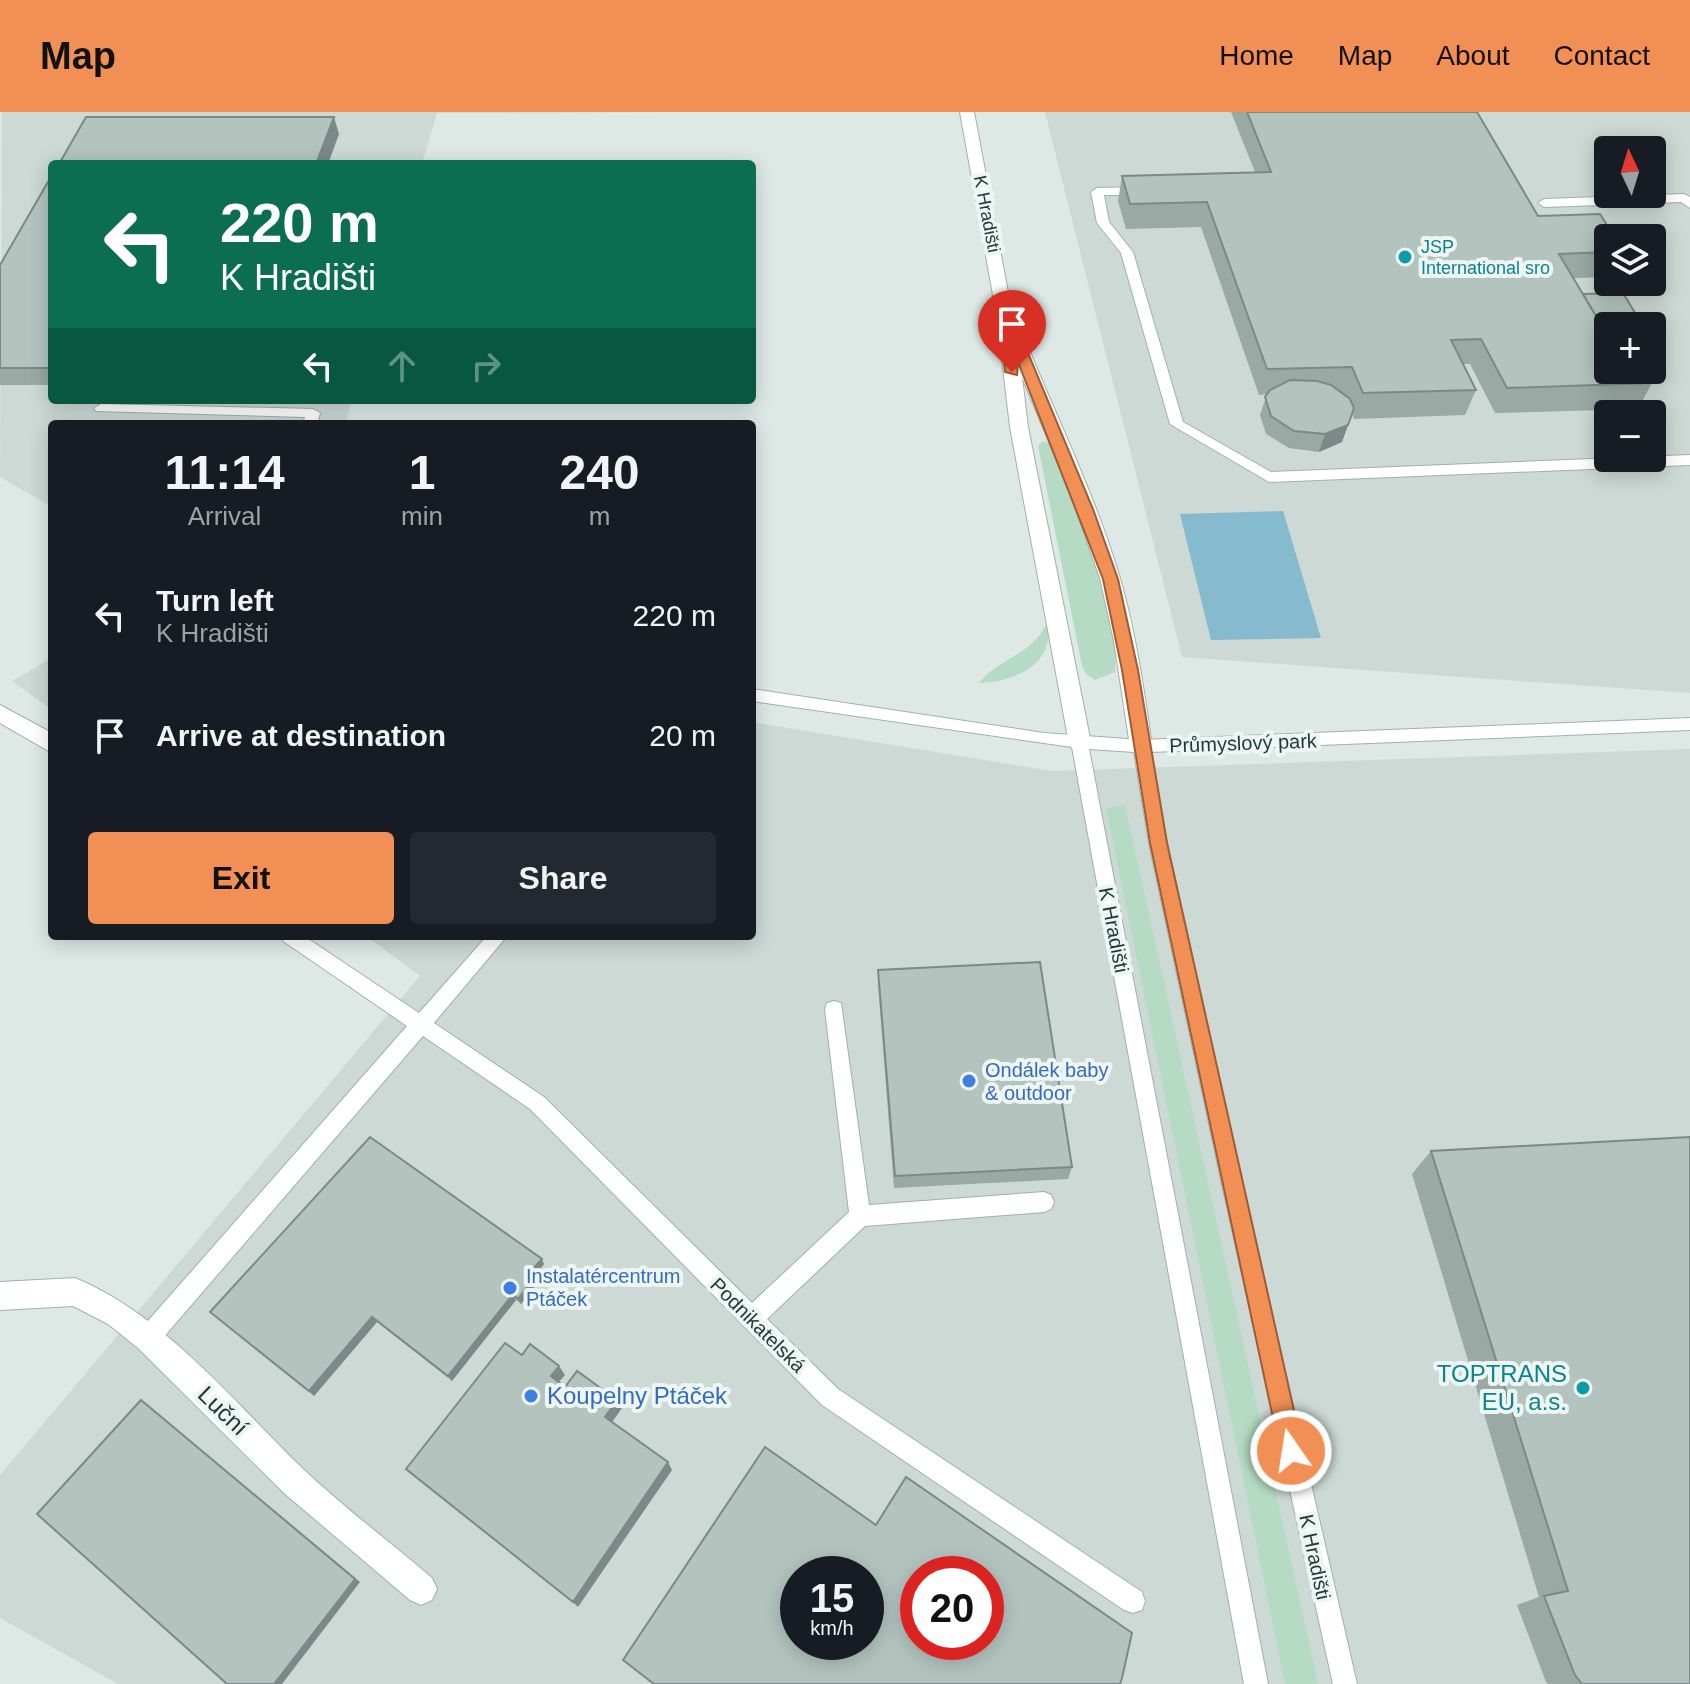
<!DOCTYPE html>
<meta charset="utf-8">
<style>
body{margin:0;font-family:Helvetica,sans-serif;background:#242831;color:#f1f3f6;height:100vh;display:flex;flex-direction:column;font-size:30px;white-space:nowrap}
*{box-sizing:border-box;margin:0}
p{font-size:26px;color:#9ea1a6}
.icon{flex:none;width:44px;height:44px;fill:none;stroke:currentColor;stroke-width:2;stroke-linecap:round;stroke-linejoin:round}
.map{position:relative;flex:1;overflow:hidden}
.panel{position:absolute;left:48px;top:308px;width:708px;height:520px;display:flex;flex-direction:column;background:#171b24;border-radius:8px;box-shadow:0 4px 20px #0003}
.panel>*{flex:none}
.top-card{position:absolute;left:48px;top:48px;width:708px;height:244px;border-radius:8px;box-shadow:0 4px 20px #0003;background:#0b6e4f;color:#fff;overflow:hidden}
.needle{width:52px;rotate:356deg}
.controls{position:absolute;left:1594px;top:24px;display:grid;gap:16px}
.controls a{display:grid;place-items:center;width:72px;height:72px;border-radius:8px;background:#171b24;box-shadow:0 4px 20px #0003;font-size:40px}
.speed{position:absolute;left:780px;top:1444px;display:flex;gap:16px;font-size:40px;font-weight:700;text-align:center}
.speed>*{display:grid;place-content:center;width:104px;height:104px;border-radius:50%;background:#171b24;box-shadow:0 4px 20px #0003;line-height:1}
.speed small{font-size:20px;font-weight:400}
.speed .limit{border:12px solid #d22;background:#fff;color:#111}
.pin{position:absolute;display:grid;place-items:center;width:68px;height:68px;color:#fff;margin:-82px -34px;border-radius:50% 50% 50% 0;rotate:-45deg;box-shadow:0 0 8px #0007}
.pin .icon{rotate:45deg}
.me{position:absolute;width:88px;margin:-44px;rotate:347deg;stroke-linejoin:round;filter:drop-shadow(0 0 6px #0008)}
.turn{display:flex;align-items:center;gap:28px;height:168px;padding:0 40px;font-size:36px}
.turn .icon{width:104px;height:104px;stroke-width:2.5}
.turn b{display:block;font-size:56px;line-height:68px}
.lanes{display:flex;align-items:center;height:76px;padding:0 40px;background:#0003;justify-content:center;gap:40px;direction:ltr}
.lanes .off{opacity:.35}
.eta{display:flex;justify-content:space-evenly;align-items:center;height:136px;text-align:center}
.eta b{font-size:48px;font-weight:700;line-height:56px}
.cta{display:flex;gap:16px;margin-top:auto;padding:16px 40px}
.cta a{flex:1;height:92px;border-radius:8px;background:#f18f54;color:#111;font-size:32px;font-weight:700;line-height:92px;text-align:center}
.cta a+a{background:#242831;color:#f1f3f6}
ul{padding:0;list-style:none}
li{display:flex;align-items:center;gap:24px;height:120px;padding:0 40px}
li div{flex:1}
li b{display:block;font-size:30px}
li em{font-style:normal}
header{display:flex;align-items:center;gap:48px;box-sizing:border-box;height:112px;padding:0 40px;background:#f18f54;color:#111}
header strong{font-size:38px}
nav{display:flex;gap:44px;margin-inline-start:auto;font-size:28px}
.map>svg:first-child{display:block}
.built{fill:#ccd9d5;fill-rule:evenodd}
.green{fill:#b6dbc5}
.water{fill:#85bacf}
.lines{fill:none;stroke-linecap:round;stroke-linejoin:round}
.service-casing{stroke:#a1b1ad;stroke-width:2}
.minor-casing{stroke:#a1b1ad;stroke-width:2}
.service{fill:#fff;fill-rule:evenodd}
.minor{fill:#fff;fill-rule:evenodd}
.wall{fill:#9aa9a4}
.shaded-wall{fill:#7d8986}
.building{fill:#b3c4bf;stroke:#7d8986;stroke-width:2;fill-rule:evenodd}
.route{fill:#f18f54;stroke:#9d5d37;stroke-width:2}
.culture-dot{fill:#0f9aa8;stroke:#eef6f3;stroke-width:3}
.shop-dot{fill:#3f7fe0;stroke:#eef6f3;stroke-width:3}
.labels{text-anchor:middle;stroke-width:8;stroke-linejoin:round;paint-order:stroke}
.far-street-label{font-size:18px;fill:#1f3935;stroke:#eef6f3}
.far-culture-label{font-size:18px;fill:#0d838f;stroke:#eef6f3;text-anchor:start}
.street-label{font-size:20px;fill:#1f3935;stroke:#eef6f3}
.shop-label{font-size:20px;fill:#366cbe;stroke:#eef6f3;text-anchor:start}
.near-culture-label{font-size:24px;fill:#0d838f;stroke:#eef6f3;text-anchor:end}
.near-shop-label{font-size:24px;fill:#366cbe;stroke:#eef6f3;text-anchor:start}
.near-street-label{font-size:24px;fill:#1f3935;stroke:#eef6f3}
</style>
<header>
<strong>Map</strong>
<nav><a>Home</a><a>Map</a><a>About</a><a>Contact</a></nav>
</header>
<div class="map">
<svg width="1690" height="1572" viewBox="0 0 1690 1572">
<rect width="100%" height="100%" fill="#dee9e6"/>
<path class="built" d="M2 0H688L437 1 422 52H52V288H352L345 312H52V395L0 365Z
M1045 0H1690V581L1182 545ZM1608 38H1652V82H1608ZM1608 126H1652V170H1608ZM1608 214H1652V258H1608ZM1608 302H1652V346H1608Z
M52 546V598L12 569Z
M752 610 1052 659 1690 637V1572H118L0 1506V1363L420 864 366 824H752ZM798 1462H866V1530H798ZM918 1462H986V1530H918Z"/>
<path class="green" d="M1043 329 1052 333C1075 395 1121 494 1115 560L1095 568 1086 562 1082 554 1038 334Z
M1047 511C1056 553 1014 570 979 571 1000 545 1030 545 1047 511Z
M1125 693 1318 1572H1285L1106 696Z"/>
<path class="water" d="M1283 399 1321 526 1211 528 1180 402Z"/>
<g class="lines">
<defs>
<path id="service" d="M1097 76 1143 75 1149 79 1143 83H1104L1109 110 1133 140 1183 310 1271 360 1690 343V353L1269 370 1170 312 1121 141 1097 111 1091 80Z
M1684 82 1690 85V96L1681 90 1544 95 1538 91 1544 87Z
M101 292 313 297 320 301 317 312H303L305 305 96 299 94 296Z
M752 577 1044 621 1141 628 1690 606V618L1150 640 1167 731 1240 1063 1357 1572H1333L1220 1063 1149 731 1134 640 1089 637 1268 1572H1244L1072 635 752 589Z
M280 824H304L419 901 487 824H507L434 911 544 985 752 1191 849 1100 825 897 827 891 834 889 841 891 869 1093 1044 1080 1051 1083 1054 1090 1051 1097 1044 1100 865 1114 767 1207 838 1277 1142 1480 1145 1489 1142 1498 1133 1501 1124 1498 822 1293 530 997 423 924 156 1234 148 1237 140 1234 137 1226 140 1218 407 914 283 829Z"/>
<path id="minor" d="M960 0H974L1017 228 1027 233C1059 310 1096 386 1120 466 1136 521 1144 578 1152 634L1149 640 1141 643 1133 640 1130 634 1114 529 1100 466 1069 378 1022 265 1028 315 1091 631 1088 637 1080 640 1072 637 1069 631 1010 315 997 205Z
M0 593 52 621V641L0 611Z
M75 1166C163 1202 234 1290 302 1356 343 1395 389 1429 432 1466L437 1477 432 1488 421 1493 410 1488 284 1381 138 1236 108 1212 73 1194 0 1198V1170Z"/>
</defs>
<use href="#service" class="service-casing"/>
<use href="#minor" class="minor-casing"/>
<use href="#service" class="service"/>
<use href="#minor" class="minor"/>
</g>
<path class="wall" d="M1231 0H1477L1538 104 1608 140V165L1574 166 1583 182 1608 214V258L1652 271 1638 297 1495 301 1470 252H1463L1476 278 1465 303 1354 307 1352 302 1342 330 1319 340 1289 336 1266 322 1260 303 1267 282 1259 283 1201 115 1126 117 1118 89 1122 64 1255 60Z
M52 63V273H0V153Z
M878 858 1072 1055 1068 1067 894 1076 878 872Z
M1431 1039 1690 1572H1548L1546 1570 1517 1493 1539 1485 1412 1062Z
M544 1152 535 1163 539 1169 521 1192 516 1188 452 1269 377 1210 314 1284 210 1200Z"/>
<path class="shaded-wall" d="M334 5 339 22 328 52H316Z
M1348 313 1342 330 1319 340 1325 322Z
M542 1147 544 1152 534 1165 531 1159Z
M536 1163 539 1169 521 1192 518 1187Z
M513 1182 516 1188 452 1269 448 1264Z
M372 1205 377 1210 314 1284 309 1279Z
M559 1254 565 1263 556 1273 551 1264Z
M141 1288 148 1293 360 1470 282 1572H274Z
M617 1288 622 1296 610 1313 605 1305Z
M668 1350 672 1358 578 1495 573 1490Z"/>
<path class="building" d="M1247 0H1477L1538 104 1600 102 1615 126H1608V140L1559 142 1606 221H1608V258H1644L1652 271 1507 276 1481 227 1451 228 1476 278 1363 281 1352 255 1267 257 1207 90 1130 92 1122 64 1271 60Z
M86 5H334L316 52H59Z
M52 63V256H0V153Z
M1623 181 1643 214H1608V219H1605L1583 182Z
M1290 268 1317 269 1331 273 1350 287 1354 296 1348 313 1325 322 1294 319 1271 304 1265 285 1270 278Z
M1040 850 1072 1055 895 1064 878 858Z
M370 1025 542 1147 531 1159 536 1163 518 1187 513 1182 448 1264 372 1205 309 1279 210 1200Z
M1690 1025V1572H1582L1575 1563 1544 1484 1568 1479 1431 1039Z
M505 1231 522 1243 530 1232 559 1254 551 1264 565 1275 577 1259 617 1288 605 1305 668 1350 573 1490 406 1357Z
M141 1288 355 1467 274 1572H227L37 1402Z
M765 1335 876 1413 906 1365 1132 1521 1122 1566 1120 1572H654L623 1548ZM798 1462H866V1530H798ZM918 1462H986V1530H918Z"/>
<path class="route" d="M1006 201 1013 205 1093 397 1118 467 1138 558 1167 731 1303 1339 1299 1347 1291 1350 1283 1347 1280 1339 1150 731 1122 558 1103 467 1018 250 1017 263 1005 260 999 205Z"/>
<g class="culture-dot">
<circle cx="1405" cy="145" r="8"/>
<circle cx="1583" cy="1276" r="8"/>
</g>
<g class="shop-dot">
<circle cx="969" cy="969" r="8"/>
<circle cx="510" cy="1176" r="8"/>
<circle cx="531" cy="1284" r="8"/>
</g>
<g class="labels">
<g class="far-street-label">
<text transform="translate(987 102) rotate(79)" y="6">K Hradišti</text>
</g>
<g class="far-culture-label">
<text x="1421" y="141">JSP<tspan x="1421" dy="21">International sro</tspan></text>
</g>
<g class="street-label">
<text transform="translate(1243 631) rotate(-2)" y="7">Průmyslový park</text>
<text transform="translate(1114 818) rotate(79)" y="7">K Hradišti</text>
<text transform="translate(758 1213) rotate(45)" y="7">Podnikatelská</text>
<text transform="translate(1315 1445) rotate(78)" y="7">K Hradišti</text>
</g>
<g class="shop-label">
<text x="985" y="965">Ondálek baby<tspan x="985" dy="23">&amp; outdoor</tspan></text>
<text x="526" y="1171">Instalatércentrum<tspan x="526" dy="23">Ptáček</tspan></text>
</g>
<g class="near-culture-label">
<text x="1567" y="1270">TOPTRANS<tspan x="1567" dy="28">EU, a.s.</tspan></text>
</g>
<g class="near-shop-label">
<text x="547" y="1292">Koupelny Ptáček</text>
</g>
<g class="near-street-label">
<text transform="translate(223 1299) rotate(44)" y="8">Luční</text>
</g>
</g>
</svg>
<div class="controls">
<a><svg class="needle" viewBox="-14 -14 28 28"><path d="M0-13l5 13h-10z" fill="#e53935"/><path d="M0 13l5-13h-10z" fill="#9ea1a6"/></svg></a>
<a><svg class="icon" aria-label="layers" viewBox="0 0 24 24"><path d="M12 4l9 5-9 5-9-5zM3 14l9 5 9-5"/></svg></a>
<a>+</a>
<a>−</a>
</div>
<div class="speed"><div>15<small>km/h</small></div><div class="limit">20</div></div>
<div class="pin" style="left:1012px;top:260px;background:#d93025"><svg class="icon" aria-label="arrive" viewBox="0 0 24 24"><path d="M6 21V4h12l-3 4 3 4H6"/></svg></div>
<svg class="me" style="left:1291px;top:1339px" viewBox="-20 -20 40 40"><circle r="17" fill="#f18f54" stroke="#fff" stroke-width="3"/><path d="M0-11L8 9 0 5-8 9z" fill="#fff"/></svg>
<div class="top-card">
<div class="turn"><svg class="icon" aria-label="left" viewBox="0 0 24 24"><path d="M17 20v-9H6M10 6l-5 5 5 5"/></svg><div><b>220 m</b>K Hradišti</div></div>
<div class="lanes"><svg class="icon" aria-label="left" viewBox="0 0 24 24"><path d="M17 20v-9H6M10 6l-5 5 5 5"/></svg><svg class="icon off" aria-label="ahead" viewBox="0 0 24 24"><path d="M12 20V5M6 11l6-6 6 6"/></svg><svg class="icon off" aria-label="right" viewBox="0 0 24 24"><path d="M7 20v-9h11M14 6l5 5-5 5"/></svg></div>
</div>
<section class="panel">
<div class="eta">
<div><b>11:14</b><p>Arrival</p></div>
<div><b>1</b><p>min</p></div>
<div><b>240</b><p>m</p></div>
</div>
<ul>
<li><svg class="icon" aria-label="left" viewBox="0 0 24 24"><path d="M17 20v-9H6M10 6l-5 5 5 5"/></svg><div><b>Turn left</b><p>K Hradišti</p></div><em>220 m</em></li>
<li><svg class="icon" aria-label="arrive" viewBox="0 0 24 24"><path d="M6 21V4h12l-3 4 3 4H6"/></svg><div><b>Arrive at destination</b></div><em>20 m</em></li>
</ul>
<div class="cta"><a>Exit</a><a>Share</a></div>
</section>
</div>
